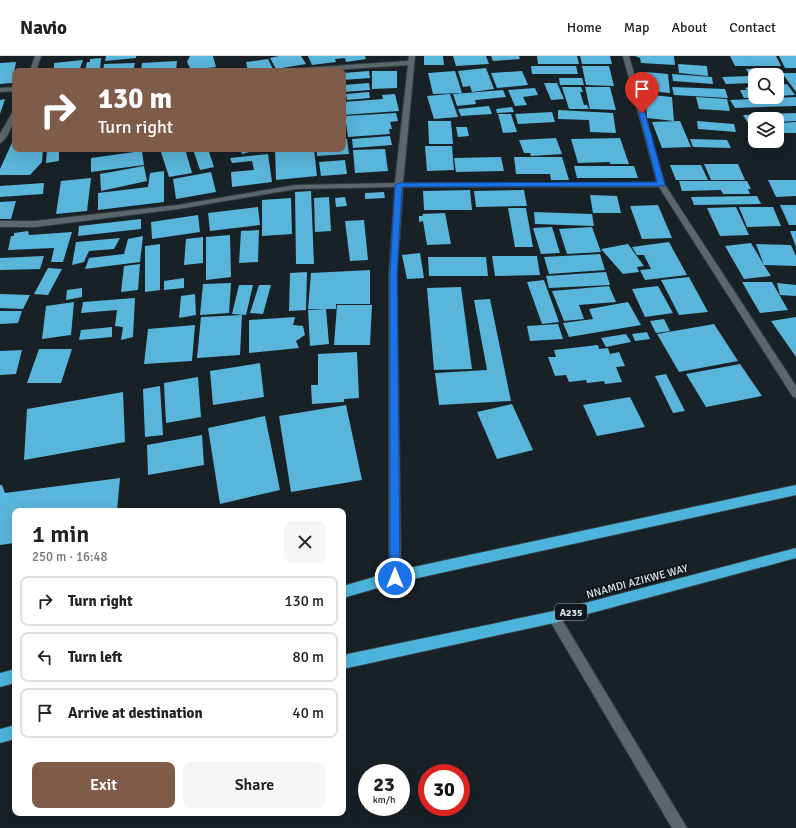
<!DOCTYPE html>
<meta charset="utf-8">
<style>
body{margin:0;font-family:Signika,sans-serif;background:#f6f6f6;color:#222;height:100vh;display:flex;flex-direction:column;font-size:15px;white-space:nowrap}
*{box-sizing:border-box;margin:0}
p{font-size:13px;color:#767676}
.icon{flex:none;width:22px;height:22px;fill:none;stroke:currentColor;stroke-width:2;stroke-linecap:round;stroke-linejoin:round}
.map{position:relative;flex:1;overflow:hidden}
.side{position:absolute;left:12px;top:452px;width:334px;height:308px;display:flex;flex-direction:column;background:#fff;border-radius:8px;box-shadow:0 4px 16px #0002}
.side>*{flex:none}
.banner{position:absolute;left:12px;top:12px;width:334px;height:84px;border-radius:8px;box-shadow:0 4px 16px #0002;background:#7f5c4a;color:#fff;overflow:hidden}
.tools{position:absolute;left:748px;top:12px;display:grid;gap:8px}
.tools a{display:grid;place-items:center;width:36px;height:36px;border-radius:8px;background:#fff;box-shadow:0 4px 16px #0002;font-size:20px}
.speed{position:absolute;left:358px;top:708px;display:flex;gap:8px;font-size:20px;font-weight:700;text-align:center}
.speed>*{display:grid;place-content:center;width:52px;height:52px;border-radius:50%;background:#fff;box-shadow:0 4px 16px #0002;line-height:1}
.speed small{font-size:10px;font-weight:400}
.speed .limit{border:6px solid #d22;background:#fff;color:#111}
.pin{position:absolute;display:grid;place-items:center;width:34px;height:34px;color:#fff;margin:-41px -17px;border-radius:50% 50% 50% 0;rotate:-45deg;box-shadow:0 0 4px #0007}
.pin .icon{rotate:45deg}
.me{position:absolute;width:44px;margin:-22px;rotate:0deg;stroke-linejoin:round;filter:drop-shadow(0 0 3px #0008)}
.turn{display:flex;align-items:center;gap:14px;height:84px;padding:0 20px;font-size:18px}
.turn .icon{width:52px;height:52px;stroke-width:2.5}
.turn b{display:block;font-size:28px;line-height:34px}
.round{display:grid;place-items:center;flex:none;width:42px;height:42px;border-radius:8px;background:#f6f6f6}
.head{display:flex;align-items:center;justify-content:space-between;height:68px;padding:0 20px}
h1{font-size:24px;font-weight:600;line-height:30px}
.cta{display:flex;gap:8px;margin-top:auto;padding:8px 20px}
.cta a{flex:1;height:46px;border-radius:8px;background:#7f5c4a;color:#fff;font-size:16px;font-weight:600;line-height:46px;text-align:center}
.cta a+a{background:#f6f6f6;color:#222}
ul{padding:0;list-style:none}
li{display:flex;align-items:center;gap:12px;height:50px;margin:0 8px 6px;padding:0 12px;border:2px solid #e0e0e0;border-radius:8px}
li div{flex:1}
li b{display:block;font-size:15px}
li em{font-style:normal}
header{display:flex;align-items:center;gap:24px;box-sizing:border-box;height:56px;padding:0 20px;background:#fff;border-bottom:1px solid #e0e0e0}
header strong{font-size:19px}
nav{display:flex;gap:22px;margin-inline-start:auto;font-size:14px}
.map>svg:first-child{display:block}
.building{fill:#5ab5da}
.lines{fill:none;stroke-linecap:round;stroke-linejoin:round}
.minor-casing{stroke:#343b3f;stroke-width:2}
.trunk-casing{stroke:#343b3f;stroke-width:2}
.minor{fill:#5b676c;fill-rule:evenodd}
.trunk{fill:#4cb3da;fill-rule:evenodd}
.route{fill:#1a73e8;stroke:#114b97}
.labels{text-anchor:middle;stroke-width:4;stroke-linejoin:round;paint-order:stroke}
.shield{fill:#0e181c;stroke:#a2a9ac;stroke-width:1}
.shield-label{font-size:10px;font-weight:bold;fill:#e1e7ea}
.street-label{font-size:11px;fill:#e1e7ea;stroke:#0e181c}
</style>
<header>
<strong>Navio</strong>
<nav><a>Home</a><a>Map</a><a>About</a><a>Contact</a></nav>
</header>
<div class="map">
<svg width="796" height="772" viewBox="0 0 796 772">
<rect width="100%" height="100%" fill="#172126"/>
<path class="building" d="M106 0H136V2L105 5Z
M190 0H213L216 11 191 14 187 6Z
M279 0H301L306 8 276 13 270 2Z
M308 0H365L366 3 346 6 345 2 335 3 336 6 312 9Z
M424 0H443L444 9H424Z
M453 0H486L489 8 456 10Z
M491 0H519L520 3 493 5Z
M537 0H577L579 8H538Z
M580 0H610L612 8H582Z
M635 0H674L675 9 641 7 640 2Z
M730 0H776L781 10H735Z
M779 0H796V12H785Z
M101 2 100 15H85L87 6H90V3Z
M268 3 273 13 248 15 246 6Z
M83 4 79 15H50L51 12H54V7Z
M177 5 176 15H141L142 7Z
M16 6 12 27 0 28V7Z
M135 7 133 15H103L104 8Z
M678 8 707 10 708 20 679 17Z
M531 10H576L578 18H532Z
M582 10H609L614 30 586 29Z
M486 12 494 33 472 36 470 30 463 31 458 15Z
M766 12 771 19H755V27L726 28 722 21 750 20 746 13Z
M369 15 370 22 343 24V17Z
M372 15H397V32L372 33Z
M455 15 462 37 433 38 428 17Z
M522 15 528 29 497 32 491 17Z
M646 16 668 18 670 37 648 35Z
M782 17H796V36Z
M672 18 712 21 713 28 673 25Z
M559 22H582L584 29H560Z
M369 27 370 34 343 36V29Z
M544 27H557L564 43 551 44Z
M787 28 795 39 777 40V29Z
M562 31H581L583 36H580L584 49H587L589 53H569Z
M585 31H610L616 54 590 53Z
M672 31 725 33 728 42 674 39Z
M749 31H755V41L744 42 740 34H747L745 32Z
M535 32 538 39 523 41 527 49 515 50 508 34Z
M503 34 506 41 475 44 476 48 457 50 453 38Z
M369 36 370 42 347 44 346 38Z
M395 38 399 55 343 59V46L383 43 382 39Z
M450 38 458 61 434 63 427 40Z
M651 39 672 41 674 65 647 62 646 47 651 48Z
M696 41 727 43 730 55 699 53Z
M796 41V50L735 52 730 44Z
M5 43 0 58V44Z
M489 50 492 58 461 60 458 53Z
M512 51 514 56 497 57 496 53Z
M558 54 613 57 616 77 590 76 589 64 558 63Z
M552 56 555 66 518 68 515 58Z
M396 57 398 65 390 66 392 73H389L390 78 348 81 345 60Z
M796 57V65L777 66V63H755V67H748L743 59Z
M498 58H511L517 76 503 77Z
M428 65H451L453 88H429Z
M680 65 691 91 662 92 652 66Z
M697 65 734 68 736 76 698 73Z
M796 66V77H780L777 72V67Z
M456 71H467L469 80 458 81Z
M15 80V93H43L42 106 30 119H0V113Z
M390 80 392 89 353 92 352 83Z
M556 82 562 98 531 100 530 97H524L519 84Z
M620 82 629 108H610V106L578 107 571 83Z
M343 83H347L349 98 317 100V93H343Z
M690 83 727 84 731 92 693 91Z
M425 90H452L454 114 427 115Z
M47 93H59V105L46 107Z
M160 93H185L192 117 169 121Z
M193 93H208L214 111 200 114Z
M241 93H260L242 98Z
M290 93H314L317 120 276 124 275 94Z
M385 93 388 115 355 117 353 94Z
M142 95 144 109 91 116V102Z
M268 98 272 126 232 131 231 116 254 114 252 105 232 107 230 102Z
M501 101 504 115 456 116 454 102Z
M514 101H562L569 124H551L550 118H516Z
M345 104 347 118 321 120 319 106Z
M704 108H738L745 124H711Z
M670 109H701L708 124H676Z
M144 110 147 125 101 135 100 118Z
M574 110H634L638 122H577Z
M164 115V146L98 154V137L148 131 150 117Z
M211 116 216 136 176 143 173 123Z
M91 122 87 155 56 158 61 125Z
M768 124H796V140L776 141Z
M679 125H747L751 133H748L750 138H723L721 134 682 135Z
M44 127 43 138 0 141V130Z
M470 134 472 154H424L423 135Z
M524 134 527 150 476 151 474 135Z
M311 135 314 208H296L295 136Z
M384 136 385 142 365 143V137Z
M590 139 617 140 621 157H593Z
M757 140 761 148 694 149 691 141Z
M329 141 331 175 315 176 314 142Z
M345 141 347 150 336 151 335 142Z
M291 142 292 178 262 180V144Z
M16 145 11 163H0V146Z
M658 149 672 182 642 183 630 150Z
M780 149H796V169H789Z
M258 151 260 169 210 175 208 157Z
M736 151 749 179 720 180 707 152Z
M739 151H773L781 170 747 171Z
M508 152H526L533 191H515Z
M534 156 592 158 594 170 535 168Z
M445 157 451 188 427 189 423 165 419 166V160H423L422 158Z
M198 159 200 176 152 183 151 166Z
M141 163V173L78 180 79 170Z
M364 164 368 204 350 205 345 165Z
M552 171 560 197 541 198 533 172Z
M592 171 601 196 567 198 559 173Z
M259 174 258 206 239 207 241 175Z
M28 175 29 179 72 176 63 206H51L54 192 8 194 11 180H14V177Z
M790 175H796V191Z
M230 179 231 221 206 224V181Z
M143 180 140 206 85 213 89 202 124 198 128 183Z
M203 181V207L184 209 186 183Z
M120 182 114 193 89 195 84 206 72 209 76 186Z
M669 186 687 219 645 224 640 214 651 213 644 199H637L632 191Z
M751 187 764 209 771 220 744 223 725 190Z
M160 188V234L145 236V190Z
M628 188 644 210 637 211 639 216 623 218 601 193Z
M756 188 791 189 796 200V210L764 209Z
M420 197 424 222 407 223 402 199Z
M600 198 605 214 549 218 544 201Z
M44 200 40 213 0 214V202Z
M492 200H537L540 219 495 220Z
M428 201H486L488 220H429Z
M140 208 138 234 121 236 124 210Z
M48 212 62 213 48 239 34 238Z
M370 214V248H336V253H308L311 217Z
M307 216 306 254 289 255 290 217Z
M606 216 610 229 549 232 546 220Z
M689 221 708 256 679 259 661 224Z
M184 222V232L164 234V225Z
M544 224 559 266 542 268 527 226Z
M742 226H772L788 254 760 257Z
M231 227 229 257 200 259 203 228Z
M777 227 796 229V240L780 239Z
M239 229H253L246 259 232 258Z
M259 229H271L263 258 250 257Z
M609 230 616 246 579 249 584 263 564 265 552 235Z
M658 230 673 257 645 261 632 233Z
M461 231 472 313 434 314 427 232Z
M82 232V241L66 244 67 234Z
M0 238 30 239 23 253 0 252Z
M195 238 196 259 179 262 181 240Z
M135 242 133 281 121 284 123 271 115 270 117 254 81 257 83 246Z
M490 243 511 345 439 349 435 317 487 314 474 244Z
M74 246 71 279 42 283 46 250Z
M628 246 641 269 569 281 563 267 593 263 589 253Z
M337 249H372L370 289H334Z
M326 253 329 288 310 290 308 254Z
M0 255H22L18 267 0 268Z
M242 259 240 299 197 302 201 261Z
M295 261 293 269 303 270 305 279 296 285 299 292 249 297V264Z
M796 261V301L771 265Z
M664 263 670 275 656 277 650 265Z
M558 268 563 283 530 285 527 270Z
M714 268 738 305 679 316 657 278Z
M195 269 192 305 144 308 148 273Z
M112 271V281L79 284 81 274Z
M647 276 650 283 635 285 632 278Z
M626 278 631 286 606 291 601 282Z
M598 289 599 293 608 292 610 298 619 296 625 310 616 311 622 326 605 328 604 325 587 327 586 324 569 326 566 319 555 320 548 301H556L554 294Z
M39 293H72L61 327H27Z
M22 294 16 318 0 319V295Z
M357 296 359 342 344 343V346L312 348 311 329H318V298Z
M260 307 264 341 213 349 210 315Z
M740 308 762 340 706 351 686 318Z
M666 318 685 355 673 357 655 320Z
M198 321 201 361 166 367 164 327Z
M160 330 163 379 145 381 143 333Z
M123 336 125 386 24 404 27 353Z
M630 341 645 371 597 380 583 349Z
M512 348 533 394 497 403 477 356Z
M346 349 362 424 291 436 279 360Z
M265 360 280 434 220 448 208 372Z
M202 379 204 409 148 419 147 389Z
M120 422 117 455H15V487L0 489V429H2L5 437Z"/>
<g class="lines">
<defs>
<path id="minor" d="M35 0H41L36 15H30Z
M409 0H415L403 127H657L623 0H629L665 129 796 330V342L793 341 659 131H403L397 217 401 521 399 525 395 526 391 525 389 521V217L395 131 296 133 178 153 35 171H0V165H35L178 149 296 129 395 127 408 9 318 15H285L288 13 408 5Z
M15 31V35L0 36V32Z
M15 55C15 63 8 84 0 87V78L12 57Z
M554 555 558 557 687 772H672L550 565 548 561 550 557Z"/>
<path id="trunk" d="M796 429V439L395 527 343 542V530L395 515Z
M796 492V502L554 567 343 613V599L554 555Z
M15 613V627L0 631V617Z
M15 669V683L0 687V673Z"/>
</defs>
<use href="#minor" class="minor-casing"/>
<use href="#trunk" class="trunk-casing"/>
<use href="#minor" class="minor"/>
<use href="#trunk" class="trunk"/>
</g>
<path class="route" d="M642 55 645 57 665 129 664 130 402 131 397 217 400 522 398 525 395 526 391 525 390 522V217L395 129 399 127 657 126 639 57Z"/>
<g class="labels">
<rect class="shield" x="555" y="548" width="32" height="16" rx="3"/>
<g class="shield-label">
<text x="571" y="560">A235</text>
</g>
<g class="street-label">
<text transform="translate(637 525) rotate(-15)" y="4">NNAMDI AZIKWE WAY</text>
</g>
</g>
</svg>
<div class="tools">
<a><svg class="icon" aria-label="search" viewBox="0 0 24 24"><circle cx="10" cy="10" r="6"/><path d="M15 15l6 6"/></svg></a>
<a><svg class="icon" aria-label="layers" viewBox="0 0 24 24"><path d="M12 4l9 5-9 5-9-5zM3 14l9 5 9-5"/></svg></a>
</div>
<div class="speed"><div>23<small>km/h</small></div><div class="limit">30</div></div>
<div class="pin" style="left:642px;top:57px;background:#d93025"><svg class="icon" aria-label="arrive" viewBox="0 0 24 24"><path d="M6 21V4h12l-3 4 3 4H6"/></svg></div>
<svg class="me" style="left:395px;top:522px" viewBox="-20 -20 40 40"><circle r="17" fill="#1a73e8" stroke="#fff" stroke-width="3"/><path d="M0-11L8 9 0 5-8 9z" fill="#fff"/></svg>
<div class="banner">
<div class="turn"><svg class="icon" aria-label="right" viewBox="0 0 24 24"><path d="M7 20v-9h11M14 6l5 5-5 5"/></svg><div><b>130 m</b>Turn right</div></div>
</div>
<section class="side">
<div class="head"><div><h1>1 min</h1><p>250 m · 16:48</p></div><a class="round"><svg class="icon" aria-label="close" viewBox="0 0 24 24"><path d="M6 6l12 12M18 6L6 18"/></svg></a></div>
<ul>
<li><svg class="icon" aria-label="right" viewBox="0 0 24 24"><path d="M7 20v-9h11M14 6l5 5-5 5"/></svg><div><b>Turn right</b></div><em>130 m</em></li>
<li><svg class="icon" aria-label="left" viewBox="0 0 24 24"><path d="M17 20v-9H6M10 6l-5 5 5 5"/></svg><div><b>Turn left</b></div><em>80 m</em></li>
<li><svg class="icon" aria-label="arrive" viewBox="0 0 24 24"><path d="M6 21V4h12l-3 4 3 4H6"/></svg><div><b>Arrive at destination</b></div><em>40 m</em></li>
</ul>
<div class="cta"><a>Exit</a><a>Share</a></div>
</section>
</div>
